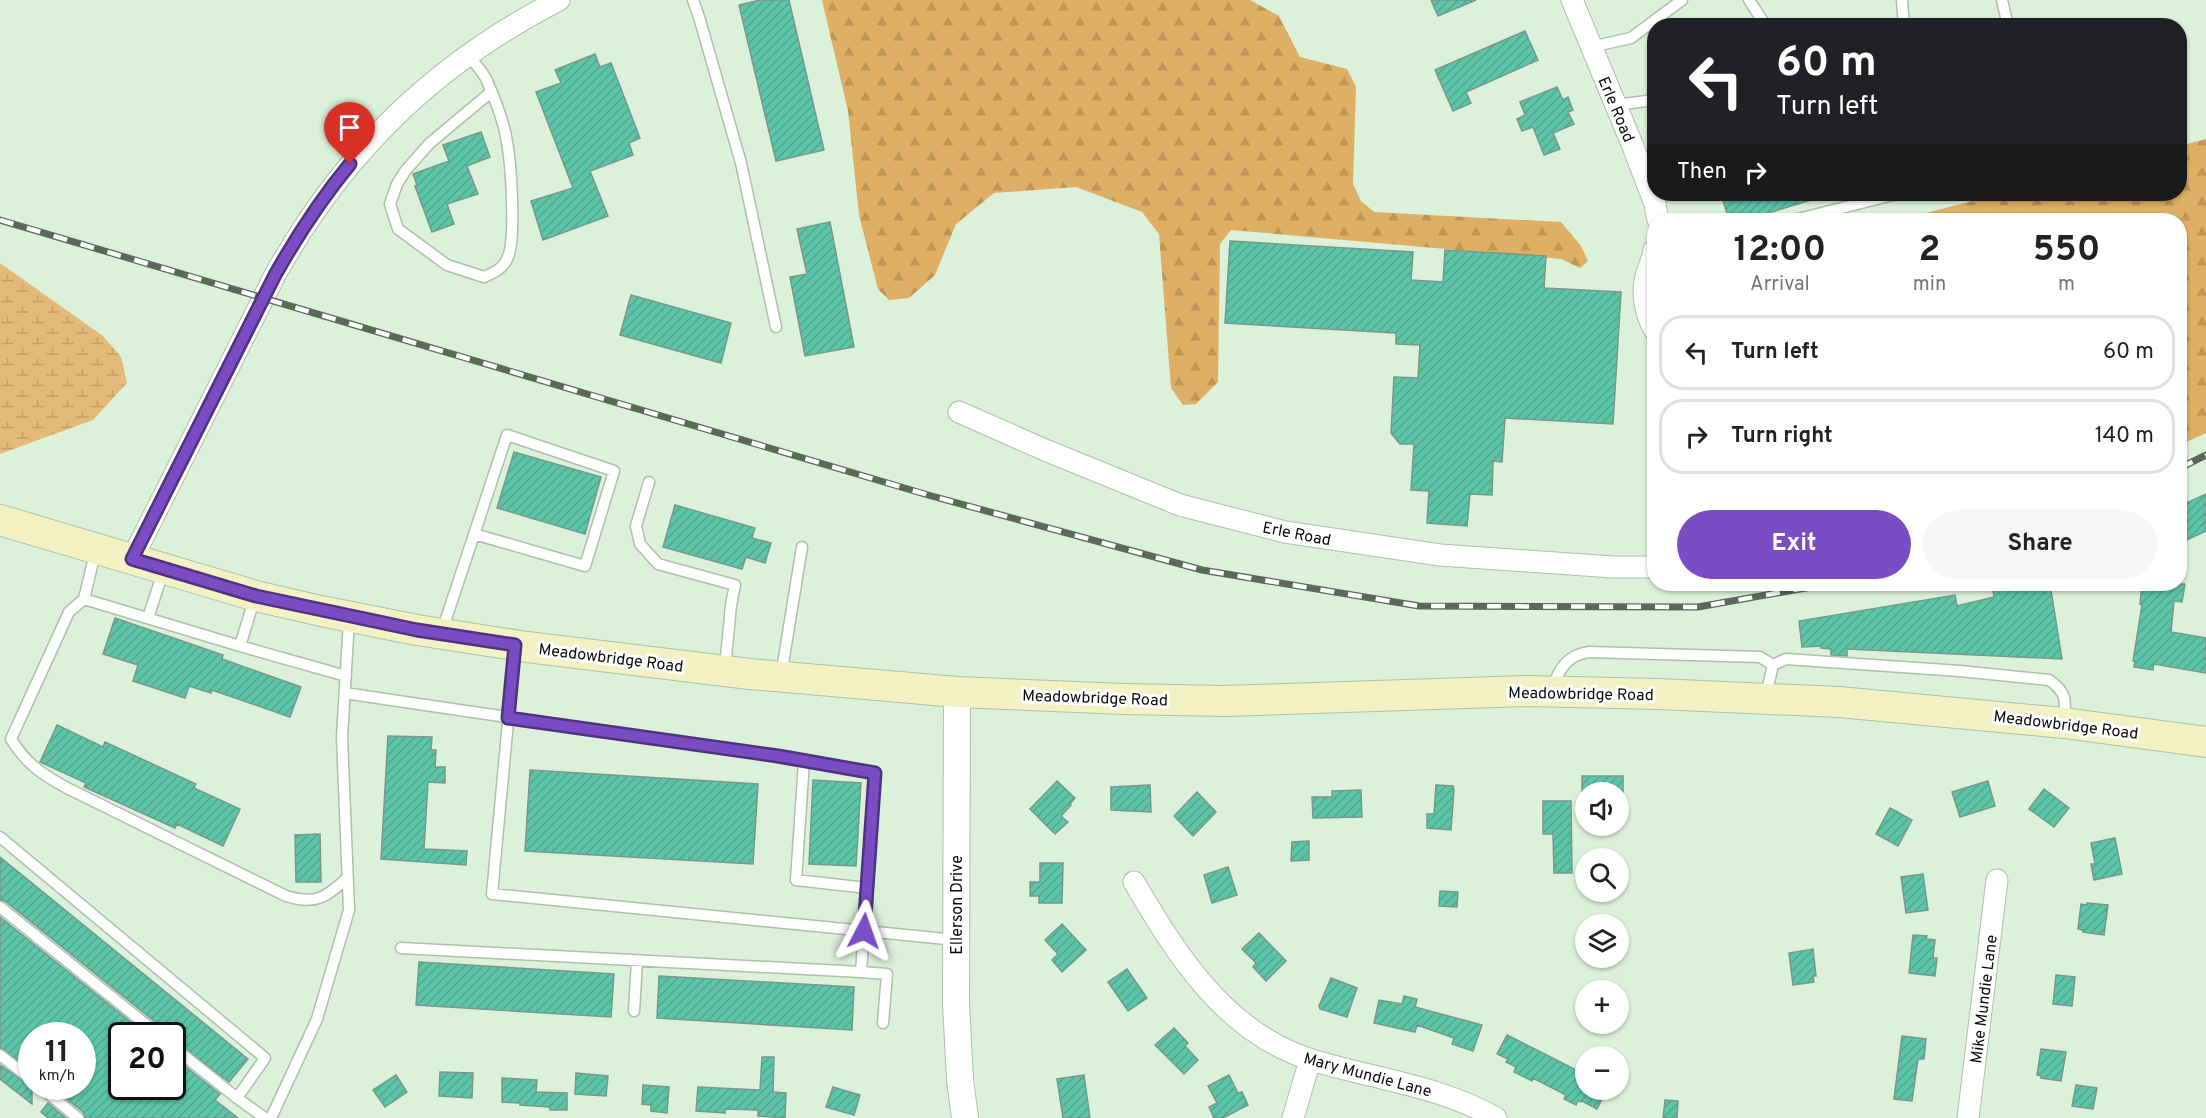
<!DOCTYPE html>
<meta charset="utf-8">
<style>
body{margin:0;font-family:Overpass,sans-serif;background:#f6f6f6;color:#222;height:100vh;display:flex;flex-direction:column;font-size:22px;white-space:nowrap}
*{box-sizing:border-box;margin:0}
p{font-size:20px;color:#767676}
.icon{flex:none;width:33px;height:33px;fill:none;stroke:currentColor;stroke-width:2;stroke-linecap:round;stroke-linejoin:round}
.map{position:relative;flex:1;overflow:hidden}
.sheet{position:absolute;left:1647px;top:213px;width:540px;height:378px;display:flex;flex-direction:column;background:#fff;border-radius:24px;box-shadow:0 2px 4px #0004}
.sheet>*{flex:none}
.guide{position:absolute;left:1647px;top:18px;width:540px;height:183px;border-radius:24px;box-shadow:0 2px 4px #0004;background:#202124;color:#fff;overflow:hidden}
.fabs{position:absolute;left:1575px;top:782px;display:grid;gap:12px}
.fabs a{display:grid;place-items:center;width:54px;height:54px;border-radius:50%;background:#fff;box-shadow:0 2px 4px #0004;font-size:30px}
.speed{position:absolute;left:18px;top:1022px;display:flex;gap:12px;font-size:30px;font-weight:700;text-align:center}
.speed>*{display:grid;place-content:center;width:78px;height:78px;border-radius:50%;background:#fff;box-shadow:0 2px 4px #0004;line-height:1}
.speed small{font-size:15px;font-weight:400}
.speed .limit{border:3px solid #111;border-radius:9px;background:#fff;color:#111}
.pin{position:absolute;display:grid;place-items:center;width:51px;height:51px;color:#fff;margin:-62px -26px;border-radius:50% 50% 50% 0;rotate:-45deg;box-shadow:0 0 6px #0007}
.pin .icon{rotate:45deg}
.me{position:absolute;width:66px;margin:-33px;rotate:4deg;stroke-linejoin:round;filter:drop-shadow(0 0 4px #0008)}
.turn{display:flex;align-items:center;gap:21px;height:126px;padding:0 30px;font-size:27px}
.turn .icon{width:78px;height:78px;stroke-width:2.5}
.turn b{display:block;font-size:42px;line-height:51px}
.then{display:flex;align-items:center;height:57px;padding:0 30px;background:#0003;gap:12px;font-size:22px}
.eta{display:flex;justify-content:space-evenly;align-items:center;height:102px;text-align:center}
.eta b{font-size:36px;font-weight:700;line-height:42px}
.action{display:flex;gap:12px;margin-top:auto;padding:12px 30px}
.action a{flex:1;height:69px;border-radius:36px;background:#7b4dc5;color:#fff;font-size:24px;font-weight:700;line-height:69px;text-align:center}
.action a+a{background:#f6f6f6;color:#222}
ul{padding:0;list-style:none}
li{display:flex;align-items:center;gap:18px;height:75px;margin:0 12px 9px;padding:0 18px;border:3px solid #e0e0e0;border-radius:24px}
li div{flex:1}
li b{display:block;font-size:22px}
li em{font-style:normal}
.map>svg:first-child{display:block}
.forest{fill:url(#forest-firs)}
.wetland{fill:url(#wetland-marsh)}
.building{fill:url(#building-hatch);stroke:#78978c;stroke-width:1.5}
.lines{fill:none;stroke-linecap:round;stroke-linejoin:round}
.service-casing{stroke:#adc0a9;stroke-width:13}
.minor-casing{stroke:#adc0a9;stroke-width:23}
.tertiary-casing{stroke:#adc0a9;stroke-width:28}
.secondary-casing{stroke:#adc0a9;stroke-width:32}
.service{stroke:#fff;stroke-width:10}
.minor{stroke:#fff;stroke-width:21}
.tertiary{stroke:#fff;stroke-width:26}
.secondary{stroke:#f2f2c4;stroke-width:30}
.rail-casing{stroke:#5b685a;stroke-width:7}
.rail{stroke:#fff;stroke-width:4.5;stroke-dasharray:14;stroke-linecap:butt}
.route-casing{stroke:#503280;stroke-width:15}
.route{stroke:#7b4dc5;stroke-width:10}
.labels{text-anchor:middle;stroke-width:6;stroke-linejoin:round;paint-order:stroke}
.street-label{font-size:16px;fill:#070e06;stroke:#fff}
</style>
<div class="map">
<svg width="2206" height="1118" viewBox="0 0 2206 1118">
<defs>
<pattern id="forest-firs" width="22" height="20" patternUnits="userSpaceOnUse" patternTransform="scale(1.5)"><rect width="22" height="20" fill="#deaf64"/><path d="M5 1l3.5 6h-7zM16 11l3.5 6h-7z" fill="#bd9555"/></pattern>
<pattern id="wetland-marsh" width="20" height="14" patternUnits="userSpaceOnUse" patternTransform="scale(1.5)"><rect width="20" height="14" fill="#e4ba78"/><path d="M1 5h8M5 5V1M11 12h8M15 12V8" fill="none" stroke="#c29f66"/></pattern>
<pattern id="building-hatch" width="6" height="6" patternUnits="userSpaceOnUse" patternTransform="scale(1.5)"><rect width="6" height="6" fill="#5cc5a7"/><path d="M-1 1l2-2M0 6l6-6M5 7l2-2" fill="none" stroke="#4ea88e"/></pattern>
</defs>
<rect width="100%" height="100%" fill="#dcf1d9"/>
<path class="forest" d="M822 0H1250L1279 16 1300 57 1347 69 1356 87 1353 184 1361 201 1374 212 1561 222 1581 246 1588 261 1580 268 1561 259 1231 230 1220 244 1218 382 1196 404 1183 405 1171 388 1159 234 1142 212 1076 187 994 193 956 224 935 275 909 298 889 300 878 289 859 215 848 111Z
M2206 139V433L2180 445V220H1884L1922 214 1999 194H2180V146Z"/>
<path class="wetland" d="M0 263 103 336 121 357 127 383 93 420 0 454Z"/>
<path class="building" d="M760 0H789L824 150 776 161 739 5Z
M1431 0H1476L1438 16Z
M1525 31 1538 60 1466 92 1471 103 1453 111 1435 70Z
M595 54 600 67 611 63 640 138 629 143 633 155 590 171 608 216 543 240 531 201 573 188 536 92 561 83 555 70Z
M1557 87 1563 100 1568 97 1573 110 1568 112 1574 124 1553 133 1560 149 1544 155 1533 127 1522 131 1517 119 1525 115 1520 102Z
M481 132 490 157 467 166 478 194 447 204 454 224 432 232 415 186 417 185 413 174 449 161 443 145Z
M1721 194H1820L1821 197 1745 220H1729Z
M830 222 854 347 805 356 790 277 807 274 797 229Z
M1230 241 1413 252 1411 280 1443 282 1445 250 1546 256 1544 288 1621 292 1613 424 1505 418 1502 462 1493 461 1492 495 1470 494 1467 526 1427 523 1429 491 1411 490 1414 444H1400L1391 433 1394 377 1418 378 1420 345 1396 344V333L1225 323Z
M631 295 731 323 721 363 620 335Z
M514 452 601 477 585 534 497 508Z
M2206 494V531L2180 543V506Z
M675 505 755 528 752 538 771 543 765 563 746 557 742 569 663 547Z
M1992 584H2050L2062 659 1847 649V656L1831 655V649L1821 648V646L1802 647 1799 621 1955 595 1957 606 1994 597Z
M2142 584H2185L2182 602 2174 601 2171 632 2206 638V673L2154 664 2153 670 2134 667 2135 661H2133L2142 605 2140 604Z
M115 618 223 655 222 659 301 687 290 717 212 690 211 693 189 686 185 698 133 681 138 665 103 654Z
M57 725 103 747 105 742 196 784 194 788 240 809 223 846 177 824 175 828 84 787 86 783 40 762Z
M388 736 432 737 431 750H436L435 767H445V783L428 782 424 849 467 851 466 865 381 859Z
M530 770 758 784 753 864 525 851Z
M1582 776H1623V792H1582Z
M813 780 861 783 856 866 809 864Z
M1057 781 1075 798 1070 804 1071 805 1061 816 1068 822 1055 834 1030 809Z
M1988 781 1995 806 1960 817 1952 792Z
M1150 785 1151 812 1111 810V787Z
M1436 785 1453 786 1454 790 1451 830 1427 828V814H1434Z
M2044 789 2069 808 2054 827 2029 809Z
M1361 790 1362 817 1313 818 1312 797H1332V791Z
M1197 792 1216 812 1193 836 1174 816Z
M1543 801H1571L1572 873H1554L1553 834H1543Z
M1890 808 1912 820 1898 846 1876 834Z
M320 834 321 882H296L295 835Z
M2115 838 2122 874 2094 880 2091 864H2095L2091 843Z
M1309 841V860L1291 861 1292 842Z
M0 857 248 1059 229 1082 172 1039V1035H166L164 1029 5 901 0 900Z
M1040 863H1063L1062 903H1039V896H1030V882H1040Z
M1228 867 1237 895 1212 903 1204 875Z
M1923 874 1928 910 1906 913 1901 877Z
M1440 891 1458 892 1457 907 1439 906Z
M2087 903 2108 905 2104 935 2083 932V930L2078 929 2081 904 2087 905Z
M0 917 147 1035H122V1086H172V1056L220 1094 215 1100 238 1118H85L83 1112 58 1092 62 1086H82V1035H32V1070L0 1048Z
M1062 924 1086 950 1062 972 1052 960 1058 954 1045 940Z
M1259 933 1286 961 1266 981 1253 967 1256 963 1242 949Z
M1913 935 1927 936 1926 939 1935 940 1933 958H1937L1935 976 1909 973Z
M1813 949 1816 976H1813L1814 982 1793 985 1789 953Z
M419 962 614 974 611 1017 416 1005Z
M1127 969 1147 998 1128 1011 1108 982Z
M2056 975 2075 977 2072 1006 2053 1004Z
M659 976 854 987 852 1030 657 1018Z
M1331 978 1357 988 1347 1017 1320 1009 1319 1006Z
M1404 996 1417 999 1415 1007 1482 1025 1473 1051 1452 1044 1454 1038 1417 1025 1415 1032 1374 1023 1379 1000 1402 1004Z
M1174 1028 1188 1043 1185 1046 1198 1060 1184 1074 1155 1045Z
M1507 1035 1586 1075V1089H1607L1597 1109 1582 1101 1581 1102 1578 1101 1576 1105 1564 1099 1566 1095 1533 1078 1532 1081 1514 1072 1516 1067 1506 1062 1508 1059 1497 1054Z
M1902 1036 1926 1039 1924 1059H1918L1912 1101 1894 1099Z
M2041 1049 2066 1052 2061 1081 2041 1078V1076L2037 1075Z
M762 1057H774L773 1092 786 1093 785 1118 758 1116V1110L725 1109V1113L696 1111 698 1087 760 1090Z
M0 1065 32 1087V1104L0 1079Z
M440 1072 473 1073 472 1098 439 1096Z
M576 1073 608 1076 606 1096 575 1094Z
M396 1075 407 1092 385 1107 373 1090Z
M1084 1075 1090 1118H1063L1057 1079Z
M1229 1075 1238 1093 1242 1092 1248 1105 1223 1118H1214L1209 1107 1217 1103 1208 1086Z
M502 1078 537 1080 536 1092 567 1093V1110H550V1107L520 1105V1103L502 1102Z
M643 1085 669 1087 667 1113 651 1111V1105L642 1104Z
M2076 1085 2097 1088 2093 1109 2072 1106Z
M833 1087 860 1095 854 1115 826 1107Z
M1665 1100 1678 1101 1677 1118H1663Z
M48 1103 66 1118H48L41 1112Z"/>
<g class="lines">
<defs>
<path id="service" d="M693 0 699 17 741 163 776 327
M1749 0 1766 26
M1902 0 1904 26
M2002 0 2008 26
M1591 47 1631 38 1682 0
M468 55C474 63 483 71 487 81 495 99 504 122 507 142 511 164 516 237 508 257 504 268 495 272 484 277L447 265 398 229 390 204 397 184 406 170 430 143 491 92
M1616 105 1654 100
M1794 220 1897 194
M649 482 636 526 640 544 658 564 735 585 731 605 725 668
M96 549 84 599 240 646 255 597
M84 599 69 612 11 739C27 765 43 775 69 789L286 896C315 905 326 898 347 878
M148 618 164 569
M442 631 507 435 614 471 585 566 474 534
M240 646 346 676
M515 646 492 894 956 940
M781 676 802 547
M1552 689C1559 669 1567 655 1589 652L1760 657 1773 665
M345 693C521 720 699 743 875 773L861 972 401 948
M1766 695 1773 665 1786 659 1960 671 2049 680C2067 692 2066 701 2064 722
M804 761 796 880 867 888
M0 837 265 1058 237 1098 265 1118
M0 907 159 1035
M861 972 887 974 883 1023
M634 1011 637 962
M172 1046 237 1098
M0 1055 32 1080
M39 1086 78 1118
M271 1118 317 1019 349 910 342 737 349 620"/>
<path id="minor" d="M1572 0 1632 144 1655 204 1658 220
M1654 250C1653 258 1649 266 1647 273 1641 292 1645 313 1654 329
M959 412 1045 450 1180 505 1285 532 1440 555 1613 567H1654
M132 559 275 275C343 153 434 64 559 0
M1134 882C1176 954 1225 1032 1309 1059 1372 1079 1438 1085 1496 1118
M1293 1118 1310 1060
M1968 1118 1997 880"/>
<path id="tertiary" d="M957 692 956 1003 960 1080 965 1118"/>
<path id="secondary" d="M0 520 256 596 321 611 417 630 527 647 750 674 957 692 1124 699 1224 701 1528 691 1658 694 1839 702 2064 723 2206 742"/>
</defs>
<use href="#service" class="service-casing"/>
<use href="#minor" class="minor-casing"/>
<use href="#tertiary" class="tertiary-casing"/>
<use href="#secondary" class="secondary-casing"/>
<use href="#service" class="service"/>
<use href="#minor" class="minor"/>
<use href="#tertiary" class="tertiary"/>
<use href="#secondary" class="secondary"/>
<defs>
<path id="rail" d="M0 220 928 495 1202 570 1419 606 1698 607 1828 584
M2180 468 2206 455"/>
</defs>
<use href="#rail" class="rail-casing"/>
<use href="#rail" class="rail"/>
</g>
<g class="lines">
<defs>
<path id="route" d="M350 164C321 199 297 236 275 275L132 559 256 596 417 630 515 645 508 718 778 756 875 773 864 931"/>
</defs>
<use href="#route" class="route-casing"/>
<use href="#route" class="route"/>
</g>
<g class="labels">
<g class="street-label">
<text transform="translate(1617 109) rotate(67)" y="6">Erle Road</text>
<text transform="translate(1297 533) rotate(11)" y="6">Erle Road</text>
<text transform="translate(611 657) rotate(7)" y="6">Meadowbridge Road</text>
<text transform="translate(1581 693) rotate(1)" y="6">Meadowbridge Road</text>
<text transform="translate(1095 697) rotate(2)" y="6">Meadowbridge Road</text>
<text transform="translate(2066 724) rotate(7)" y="6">Meadowbridge Road</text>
<text transform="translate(956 905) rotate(-90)" y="6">Ellerson Drive</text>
<text transform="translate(1983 999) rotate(-83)" y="6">Mike Mundie Lane</text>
<text transform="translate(1368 1074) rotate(15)" y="6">Mary Mundie Lane</text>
</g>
</g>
</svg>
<div class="fabs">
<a><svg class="icon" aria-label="sound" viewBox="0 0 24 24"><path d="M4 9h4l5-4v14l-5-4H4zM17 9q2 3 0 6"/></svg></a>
<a><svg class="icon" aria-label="search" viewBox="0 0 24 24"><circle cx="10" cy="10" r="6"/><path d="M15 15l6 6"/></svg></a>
<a><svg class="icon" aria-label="layers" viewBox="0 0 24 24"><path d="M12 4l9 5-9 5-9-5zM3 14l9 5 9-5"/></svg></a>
<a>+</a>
<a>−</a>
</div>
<div class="speed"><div>11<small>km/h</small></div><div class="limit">20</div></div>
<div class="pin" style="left:350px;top:164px;background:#d93025"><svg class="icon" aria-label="arrive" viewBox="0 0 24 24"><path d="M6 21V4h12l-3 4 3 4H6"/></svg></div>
<svg class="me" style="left:864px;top:931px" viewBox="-20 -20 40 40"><path d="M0-17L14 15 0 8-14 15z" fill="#7b4dc5" stroke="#fff" stroke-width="4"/></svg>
<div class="guide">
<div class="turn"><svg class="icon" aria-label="left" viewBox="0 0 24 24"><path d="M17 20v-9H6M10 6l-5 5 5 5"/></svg><div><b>60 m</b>Turn left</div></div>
<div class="then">Then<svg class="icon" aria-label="right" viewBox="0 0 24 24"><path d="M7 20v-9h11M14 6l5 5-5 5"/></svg></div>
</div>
<section class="sheet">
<div class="eta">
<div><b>12:00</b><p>Arrival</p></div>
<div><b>2</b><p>min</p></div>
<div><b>550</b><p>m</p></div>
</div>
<ul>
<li><svg class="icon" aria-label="left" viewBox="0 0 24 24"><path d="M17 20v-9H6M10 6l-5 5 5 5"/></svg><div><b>Turn left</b></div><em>60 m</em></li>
<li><svg class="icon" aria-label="right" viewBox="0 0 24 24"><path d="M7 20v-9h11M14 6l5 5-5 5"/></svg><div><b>Turn right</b></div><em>140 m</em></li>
</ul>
<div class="action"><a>Exit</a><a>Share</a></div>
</section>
</div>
